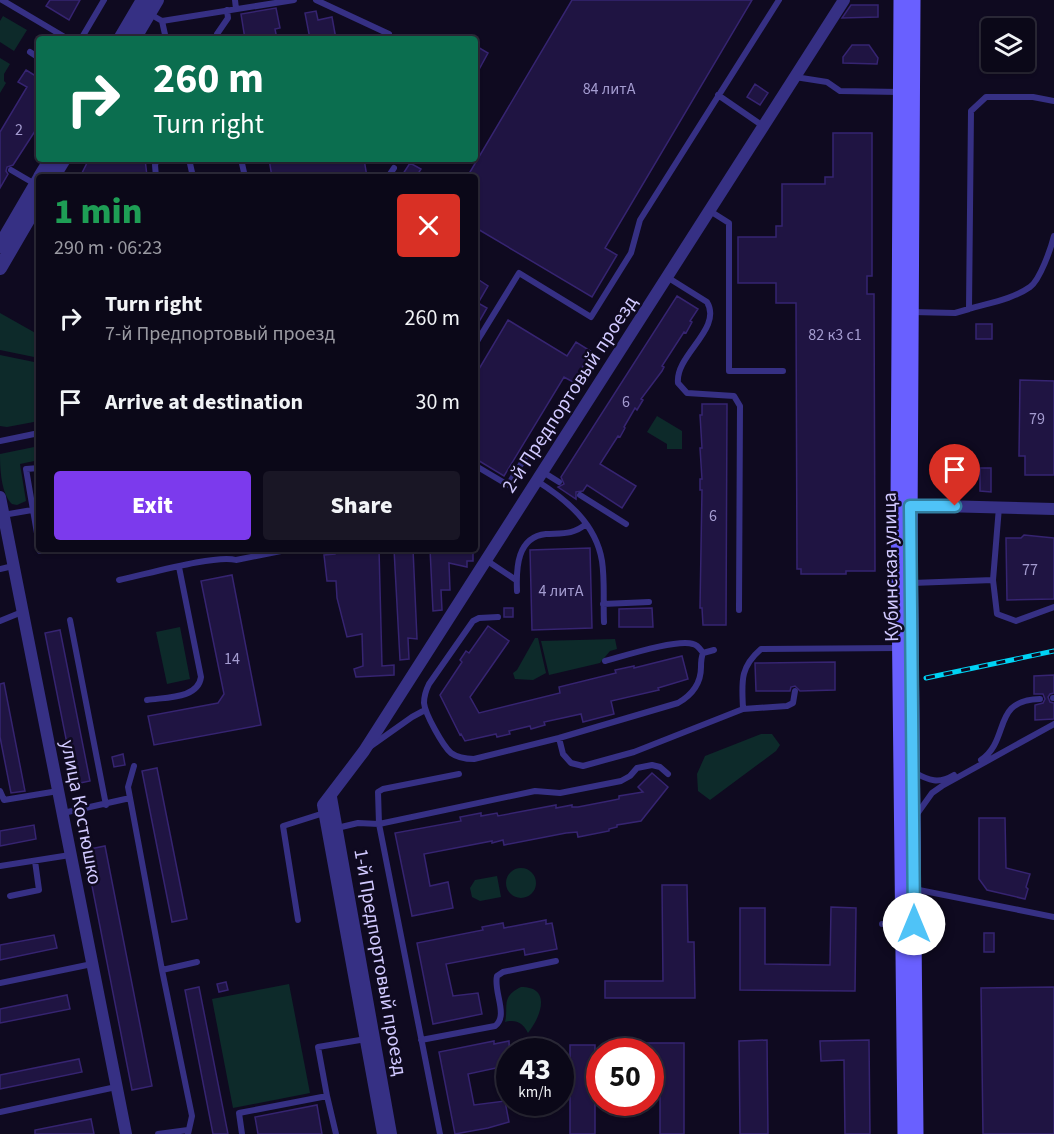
<!DOCTYPE html>
<meta charset="utf-8">
<style>
body{margin:0;font-family:"Source Sans 3",sans-serif;background:#191625;color:#f1f3f6;height:100vh;display:flex;flex-direction:column;font-size:22px;white-space:nowrap}
*{box-sizing:border-box;margin:0}
p{font-size:20px;color:#9a9aa2}
.icon{flex:none;width:33px;height:33px;fill:none;stroke:currentColor;stroke-width:2;stroke-linecap:round;stroke-linejoin:round}
.map{position:relative;flex:1;overflow:hidden}
.panel{position:absolute;left:36px;top:174px;width:442px;height:378px;display:flex;flex-direction:column;background:#0b0818;border-radius:6px;box-shadow:0 2px 4px #0004,0 0 0 2px #2b2937}
.panel>*{flex:none}
.banner{position:absolute;left:36px;top:36px;width:442px;height:126px;border-radius:6px;box-shadow:0 2px 4px #0004,0 0 0 2px #2b2937;background:#0b6e4f;color:#fff;overflow:hidden}
.controls{position:absolute;left:981px;top:18px;display:grid;gap:12px}
.controls a{display:grid;place-items:center;width:54px;height:54px;border-radius:6px;background:#0b0818;box-shadow:0 2px 4px #0004,0 0 0 2px #2b2937;font-size:30px}
.speed{position:absolute;left:496px;top:1038px;display:flex;gap:12px;font-size:30px;font-weight:700;text-align:center}
.speed>*{display:grid;place-content:center;width:78px;height:78px;border-radius:50%;background:#0b0818;box-shadow:0 2px 4px #0004,0 0 0 2px #2b2937;line-height:1}
.speed small{font-size:15px;font-weight:400}
.speed .limit{border:9px solid #d22;background:#fff;color:#111}
.pin{position:absolute;display:grid;place-items:center;width:51px;height:51px;color:#fff;margin:-62px -26px;border-radius:50% 50% 50% 0;rotate:-45deg;box-shadow:0 0 6px #0007}
.pin .icon{rotate:45deg}
.me{position:absolute;width:66px;margin:-33px;rotate:0deg;stroke-linejoin:round;filter:drop-shadow(0 0 4px #0008)}
.turn{display:flex;align-items:center;gap:21px;height:126px;padding:0 18px;font-size:27px}
.turn .icon{width:78px;height:78px;stroke-width:2.5}
.turn b{display:block;font-size:42px;line-height:51px}
.round{display:grid;place-items:center;flex:none;width:63px;height:63px;border-radius:6px;background:#191625}
.summary{display:flex;align-items:center;justify-content:space-between;height:102px;padding:0 18px}
h1{font-size:36px;font-weight:800;line-height:45px;color:#1e9e55}
.cta{display:flex;gap:12px;margin-top:auto;padding:12px 18px}
.cta a{flex:1;height:69px;border-radius:6px;background:#7c3aed;color:#fff;font-size:24px;font-weight:800;line-height:69px;text-align:center}
.cta a+a{background:#191625;color:#f1f3f6}
ul{padding:0;list-style:none}
li{display:flex;align-items:center;gap:18px;height:84px;padding:0 18px}
li div{flex:1}
li b{display:block;font-size:22px}
li em{font-style:normal}
.map>svg:first-child{display:block}
.green{fill:#0d2a2a}
.building{fill:#1f1442;stroke:#362471;stroke-width:1.5}
.lines{fill:none;stroke-linecap:round;stroke-linejoin:round}
.service{stroke:#363084;stroke-width:6}
.minor{stroke:#363084;stroke-width:12}
.tertiary{stroke:#363084;stroke-width:14}
.secondary{stroke:#6960ff;stroke-width:15}
.rail-casing{stroke:#00d3f4;stroke-width:5}
.rail{stroke:#0f0a20;stroke-width:3;stroke-dasharray:9;stroke-linecap:butt}
.route-casing{stroke:#337fa1;stroke-width:15}
.route{stroke:#4fc3f7;stroke-width:10}
.labels{text-anchor:middle;stroke-width:5;stroke-linejoin:round;paint-order:stroke}
.number-label{font-size:16px;fill:#a49cd0}
.street-label{font-size:20px;fill:#d1c9ff;stroke:#0f0a20}
</style>
<div class="map">
<svg width="1054" height="1134" viewBox="0 0 1054 1134">
<rect width="100%" height="100%" fill="#0f0a20"/>
<path class="green" d="M3 16 27 30 14 51 0 42V21Z
M0 58 10 64 4 74V81L6 83 0 93Z
M0 313 39 335V358L0 350Z
M0 355 39 363V421L7 427 0 426Z
M657 416 682 431V449H667V444L647 432Z
M39 446V460L20 464 26 501 17 505 12 504C1 494 0 468 0 454Z
M180 627 190 679 167 684 156 632Z
M535 638H538L546 673 533 680 515 679 513 673 517 670Z
M615 639 617 649 610 651 600 663 549 675 541 641Z
M761 734H772L780 745 776 751 710 800 698 791 697 774 705 756Z
M506 883a15 15 0 1 1 30 0a15 15 0 1 1-30 0Z
M497 876 501 897 480 901 472 897 470 888 475 880Z
M289 984 310 1093 233 1108 212 999Z
M521 987C553 987 540 1018 528 1033 523 1023 516 1019 505 1022 509 1007 500 997 521 987Z"/>
<path class="building" d="M50 0H80L69 20 46 6Z
M572 0H752L605 248 617 255 592 297 476 228V177H467Z
M851 5H878V17L842 18Z
M276 8 280 28 275 29 277 39H245L241 14Z
M316 11 318 20 332 17 336 39H310L305 13Z
M852 45H869L878 58 877 64 843 63V57Z
M476 46 488 53 476 75Z
M26 70 39 78V125L13 165 7 167 6 171 8 174 0 188V132L27 87 18 82Z
M755 84 768 93 760 105 747 97Z
M833 133H872V276H867V294H874L875 571H846V574H801V569H797L796 303H776V283H738V237H776V226H782V184H825V177H833Z
M111 159H145L147 176 80 177 87 163Z
M269 159H364L367 177H272Z
M410 163 421 169 416 177H401Z
M476 278 488 286 478 303 487 308 476 327Z
M677 296 698 309 690 321 692 322 686 333 684 332 662 366 664 367 662 371 641 399 643 400 637 410 635 408 624 427 625 428 620 437 618 436 600 464 636 486 622 508 587 485 583 491 576 492V499L558 487 564 484 561 477Z
M508 320 567 356 576 342 592 352 573 382 564 377 504 476 476 459V374Z
M976 324H992V339H976Z
M1020 380 1054 381V475H1025V456H1019Z
M702 404H727L726 625H703L702 608H700L702 490H700V479H702L700 448H702L700 415H702Z
M980 468H991V492L980 491Z
M1024 535 1054 538V599L1007 600 1006 538H1021Z
M590 548 592 628 532 630 530 550Z
M335 549H379L382 666 394 665V675L356 677 354 669 363 666 362 634 347 637 337 598 336 581H327L324 555 335 554Z
M394 549H413L417 639 408 638 409 659 400 660Z
M430 549H473V561H467V567L449 563 450 590H441L442 610 433 611Z
M232 575 261 725 154 745 148 716 218 703 224 694 201 581Z
M504 608H513V617H504Z
M652 608 653 627H619V609Z
M488 626 509 641 470 697 479 713 560 693 559 687 616 673 615 670 634 666V668L682 656 688 679 658 688 659 690 611 701 614 714 583 722 581 714 544 722 545 725 531 729 530 726 509 731 510 734 497 737 496 734 465 741 461 734 460 735 440 695 462 662 460 660 466 651 469 653Z
M60 630 90 781 75 784 45 633Z
M835 662V690L800 691 795 686 791 687 790 691H756L755 663Z
M1054 675V693L1050 694 1048 697 1050 702 1054 703V719L1035 720V705L1043 703 1045 699 1043 694H1034V676Z
M4 683 25 791 11 793 0 737V684Z
M123 754 125 765 114 767 112 757Z
M157 768 187 919 172 922 142 771Z
M652 773 668 787 641 821 617 825V827L609 829V831L578 837 577 832 566 833 504 845 503 840 492 843V841L424 854 430 886 448 882 453 908 412 916 395 833 461 821 460 817 481 813V816L497 813 498 816 556 805V808L572 805V807H578L609 801 619 799V796L643 792 638 787Z
M979 818H1005L1006 868 1030 874 1026 887 1028 889 1025 899 987 890 979 879Z
M34 825 36 839 0 846V831Z
M105 846 152 1086 132 1090 85 850Z
M662 885H687L688 942H694L695 998H605V981H663Z
M831 907 856 908 855 991 740 990V908H765V964L830 965Z
M546 920V924L552 923 557 949 525 955 524 949 446 964 453 996 478 993 482 1014 433 1024 417 943 483 930 482 927 503 923 504 928Z
M984 933H994V952H984Z
M54 935 57 948 0 960V945Z
M226 982 228 990 219 992 217 984Z
M199 987 228 1134H213L185 990Z
M1054 987V1134H983L981 988Z
M67 995 70 1009 0 1023V1009Z
M767 1040 768 1134H740L739 1041Z
M869 1040 870 1134H845L844 1060 821 1061 820 1041Z
M494 1041V1044L509 1041 510 1065 468 1074 474 1105 505 1101 509 1122 488 1128 455 1134 439 1052Z
M635 1043H684V1134H660V1063H651V1052H635Z
M570 1045H595V1134H570Z
M79 1059 82 1072 0 1089V1075Z
M317 1105 322 1134H258L255 1117Z
M91 1119 94 1134H35V1130Z"/>
<g class="lines">
<path class="service" d="M2 0 68 39
M235 0 236 9
M316 0 389 34
M150 14 162 21 166 39
M162 21 294 0
M81 39 104 0
M218 39 217 34 228 18 227 10
M30 52 39 58
M795 77 827 82 840 91 900 92
M718 95 763 126
M189 159 193 177
M241 159 245 177
M11 170 35 184
M156 177 155 165 157 159
M388 177 394 168
M710 211 729 223V371H783
M667 277 707 302C723 329 675 355 678 383L687 393 734 396 740 406 739 610
M969 309C989 303 1013 299 1030 287 1040 280 1051 248 1054 236
M912 312 955 313 969 309 971 111 986 97H1033L1054 101
M476 343 519 273 591 317 631 253 640 220 779 0
M0 441 39 433
M476 466 508 485 528 453
M39 468 26 469 39 545
M543 472 559 482
M537 481C567 500 596 524 602 561 605 581 603 602 604 622
M580 495 626 524
M3 515 32 510
M40 549V551L50 549
M486 560 516 580
M0 569 13 566
M119 580C144 575 216 554 236 560L291 549
M993 580 997 614 1016 621 1054 607
M912 583 993 580 999 507
M517 591C516 568 517 537 546 534 562 533 573 535 586 524
M603 604 649 602
M498 617 479 618 473 621 429 684C426 690 424 696 424 703 425 714 443 746 451 753 458 758 466 759 474 759L559 738 678 703C692 695 701 684 701 667 701 661 701 658 703 653L714 650
M70 620 106 805
M0 621 22 612
M605 661C624 656 676 639 693 644 698 645 700 649 703 653
M1053 698H1054
M147 700C166 697 198 699 201 677L179 567
M743 709 787 706 793 703 795 691
M559 738 563 754 571 763 583 766 634 752 743 709C742 683 739 668 761 649L900 648
M371 746 412 717 425 710
M981 760C1011 739 991 700 1040 699
M134 766 128 787 162 970 192 1116 188 1134
M914 772C929 781 939 784 954 775
M0 791 4 800 58 791
M63 813 130 798
M917 814 932 793 942 786 1054 724
M337 828 358 823 379 824 535 791 560 793 621 781 630 776 637 768 652 765 660 767 668 774
M0 866 70 855
M914 889 1054 917
M10 896 39 890 35 861
M298 920 283 826 324 813
M882 924H901
M162 970 197 962
M0 983 92 964
M421 1040 495 1026C509 1016 493 991 497 976L503 972 556 961
M327 1096 336 1134
M0 1112 116 1087
M158 1134 188 1130
M242 1134 239 1113 327 1096 318 1047 366 1039
M440 1134 379 824 378 792 383 789 459 774"/>
<path class="minor" d="M0 497 126 1134
M903 505 1054 509
M331 797 391 1134
M383 1134 323 805 364 751 844 0"/>
<path class="tertiary" d="M120 39 143 0
M134 39 157 0
M40 177 51 159
M53 177 64 159
M0 246 39 179
M0 268 39 201"/>
<path class="secondary" d="M901 0 898 505 905 1134
M913 0 910 531 916 1134"/>
<defs>
<path id="rail" d="M926 678 1054 651"/>
</defs>
<use href="#rail" class="rail-casing"/>
<use href="#rail" class="rail"/>
</g>
<g class="lines">
<defs>
<path id="route" d="M914 924 910 506H955"/>
</defs>
<use href="#route" class="route-casing"/>
<use href="#route" class="route"/>
</g>
<g class="labels">
<g class="number-label">
<text x="609" y="94">84 литА</text>
<text x="19" y="135">2</text>
<text x="835" y="340">82 к3 с1</text>
<text x="626" y="407">6</text>
<text x="1037" y="424">79</text>
<text x="713" y="521">6</text>
<text x="1030" y="575">77</text>
<text x="561" y="596">4 литА</text>
<text x="232" y="664">14</text>
</g>
<g class="street-label">
<text transform="translate(569 394) rotate(-57)" y="7">2-й Предпортовый проезд</text>
<text transform="translate(890 567) rotate(-91)" y="7">Кубинская улица</text>
<text transform="translate(82 812) rotate(79)" y="7">улица Костюшко</text>
<text transform="translate(381 962) rotate(80)" y="7">1-й Предпортовый проезд</text>
</g>
</g>
</svg>
<div class="controls">
<a><svg class="icon" aria-label="layers" viewBox="0 0 24 24"><path d="M12 4l9 5-9 5-9-5zM3 14l9 5 9-5"/></svg></a>
</div>
<div class="speed"><div>43<small>km/h</small></div><div class="limit">50</div></div>
<div class="pin" style="left:955px;top:506px;background:#d93025"><svg class="icon" aria-label="arrive" viewBox="0 0 24 24"><path d="M6 21V4h12l-3 4 3 4H6"/></svg></div>
<svg class="me" style="left:914px;top:924px" viewBox="-20 -20 40 40"><circle r="19" fill="#fff"/><path d="M0-13L10 11 0 6-10 11z" fill="#4fc3f7"/></svg>
<div class="banner">
<div class="turn"><svg class="icon" aria-label="right" viewBox="0 0 24 24"><path d="M7 20v-9h11M14 6l5 5-5 5"/></svg><div><b>260 m</b>Turn right</div></div>
</div>
<section class="panel">
<div class="summary"><div><h1>1 min</h1><p>290 m · 06:23</p></div><a class="round" style="background:#d93025;color:#fff"><svg class="icon" aria-label="close" viewBox="0 0 24 24"><path d="M6 6l12 12M18 6L6 18"/></svg></a></div>
<ul>
<li><svg class="icon" aria-label="right" viewBox="0 0 24 24"><path d="M7 20v-9h11M14 6l5 5-5 5"/></svg><div><b>Turn right</b><p>7-й Предпортовый проезд</p></div><em>260 m</em></li>
<li><svg class="icon" aria-label="arrive" viewBox="0 0 24 24"><path d="M6 21V4h12l-3 4 3 4H6"/></svg><div><b>Arrive at destination</b></div><em>30 m</em></li>
</ul>
<div class="cta"><a>Exit</a><a>Share</a></div>
</section>
</div>
